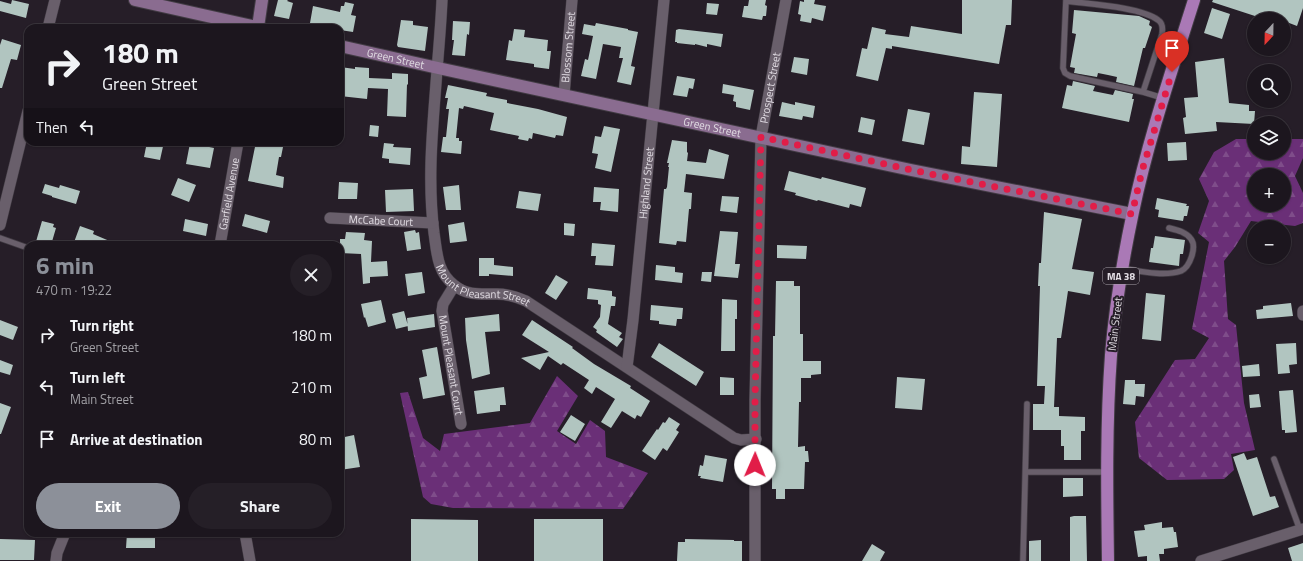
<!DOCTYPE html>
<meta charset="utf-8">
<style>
body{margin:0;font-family:"Titillium Web",sans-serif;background:#251f27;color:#f1f3f6;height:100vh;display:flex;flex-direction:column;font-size:15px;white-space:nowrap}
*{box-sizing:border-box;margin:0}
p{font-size:13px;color:#a09fa4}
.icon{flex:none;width:22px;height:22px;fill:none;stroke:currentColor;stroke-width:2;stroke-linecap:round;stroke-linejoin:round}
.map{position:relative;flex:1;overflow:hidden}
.drawer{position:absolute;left:24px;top:241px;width:320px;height:296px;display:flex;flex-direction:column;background:#1c161e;border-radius:12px;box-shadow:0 1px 3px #0004,0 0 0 1px #3a353c}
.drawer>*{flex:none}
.guide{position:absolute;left:24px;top:24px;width:320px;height:122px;border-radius:12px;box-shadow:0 1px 3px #0004,0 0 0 1px #3a353c;background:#1c161e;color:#f1f3f6;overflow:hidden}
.needle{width:26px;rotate:202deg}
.fabs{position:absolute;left:1247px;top:12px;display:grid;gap:8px}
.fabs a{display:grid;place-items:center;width:44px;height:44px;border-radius:50%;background:#1c161e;box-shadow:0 1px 3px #0004,0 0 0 1px #3a353c;font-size:20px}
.pin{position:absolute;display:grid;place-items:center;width:34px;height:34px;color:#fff;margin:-41px -17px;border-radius:50% 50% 50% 0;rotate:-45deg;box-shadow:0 0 4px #0007}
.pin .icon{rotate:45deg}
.me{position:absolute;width:44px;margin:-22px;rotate:1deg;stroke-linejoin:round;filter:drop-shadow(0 0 3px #0008)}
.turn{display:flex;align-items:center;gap:14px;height:84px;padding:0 12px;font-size:18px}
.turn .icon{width:52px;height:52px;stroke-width:2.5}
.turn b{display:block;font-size:28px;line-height:34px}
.then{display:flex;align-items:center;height:38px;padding:0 12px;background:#0003;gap:8px;font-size:15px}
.round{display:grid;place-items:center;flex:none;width:42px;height:42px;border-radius:21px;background:#251f27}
.head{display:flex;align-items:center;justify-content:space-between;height:68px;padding:0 12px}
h1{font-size:24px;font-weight:700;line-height:30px;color:#8c9099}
.cta{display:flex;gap:8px;margin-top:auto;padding:8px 12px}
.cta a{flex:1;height:46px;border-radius:24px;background:#8c9099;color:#fff;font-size:16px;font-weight:700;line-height:46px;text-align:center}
.cta a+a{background:#251f27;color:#f1f3f6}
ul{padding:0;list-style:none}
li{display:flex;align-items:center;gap:12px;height:52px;padding:0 12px}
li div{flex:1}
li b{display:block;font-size:15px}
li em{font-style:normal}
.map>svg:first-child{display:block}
.forest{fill:url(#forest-firs);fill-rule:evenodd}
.building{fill:#b1c5c0}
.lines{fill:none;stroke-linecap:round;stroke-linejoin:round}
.lane-casing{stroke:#413b43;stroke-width:7}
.street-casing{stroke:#413b43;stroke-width:12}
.secondary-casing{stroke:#413b43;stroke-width:14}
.primary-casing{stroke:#413b43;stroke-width:14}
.lane{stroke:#695f6b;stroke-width:5.5}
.street{stroke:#695f6b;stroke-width:11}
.secondary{stroke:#8a6c90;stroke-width:12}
.primary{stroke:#aa79b6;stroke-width:12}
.route{stroke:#e11d48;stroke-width:7;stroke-dasharray:0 12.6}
.labels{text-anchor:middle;stroke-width:4;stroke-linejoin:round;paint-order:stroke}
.shield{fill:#261e28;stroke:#a9a3ab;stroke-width:1}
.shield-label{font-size:10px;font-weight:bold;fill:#e1dce3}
.street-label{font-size:11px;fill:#e1dce3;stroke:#261e28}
</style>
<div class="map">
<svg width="1303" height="561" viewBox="0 0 1303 561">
<defs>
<pattern id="forest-firs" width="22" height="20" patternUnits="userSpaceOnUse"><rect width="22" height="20" fill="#6a2f77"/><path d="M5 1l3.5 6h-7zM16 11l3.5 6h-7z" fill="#7f4d8a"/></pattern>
</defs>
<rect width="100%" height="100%" fill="#261e28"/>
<path class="forest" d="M1236 139H1254V153H1284V139H1303V158L1295 176 1303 193V223L1295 226 1251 221 1235 247 1224 261 1228 319 1236 325 1244 403 1255 450 1231 454 1234 470 1224 479 1167 480 1139 458 1135 422 1175 360 1195 359 1209 338 1192 329 1209 242 1198 233 1209 201 1199 179 1214 152ZM1254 175H1284V205H1254Z
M557 376 578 396 557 431 576 444 590 420 605 431 606 457 648 473 623 509 453 508 431 504 423 497 400 393 408 392 423 438 440 451 444 434 530 423Z"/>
<path class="building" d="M12 0 29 4 26 18 0 11V1L11 4Z
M278 0H288L287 1 293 3 289 19 274 16Z
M749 0H766L765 5 767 6 766 16H763L762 20 742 17 744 6H748Z
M804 0H815L814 4 826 6 823 21 812 18 811 23 800 21 801 15 798 14 800 1 804 2Z
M962 0H1012L1011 25H1006L999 64 892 46V49L886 48 878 81 856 76 862 48 867 49 872 27 886 30 885 34 909 37 911 26 962 34Z
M1213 0H1303V8L1297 26 1284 21V19H1277L1259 13 1258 17 1212 2Z
M345 2 354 4 351 15 356 16 353 32 340 30V28H332L310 23 313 6 340 12 341 6H344Z
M707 3 719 4 717 15 706 14Z
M1212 8 1230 14 1222 39 1204 33Z
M1074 10 1139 16 1150 21 1149 25 1152 27 1145 48H1143L1134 86 1116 82 1117 77 1108 75 1098 73 1097 77 1074 73 1075 68 1070 67 1076 34 1072 33Z
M401 20 413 21V25L428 27 425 51 398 47 397 45Z
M453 21 470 22 469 35 467 34 465 56 452 55 454 40H452Z
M596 23 628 29V30L638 32 631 66 635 67 631 85 617 82 623 58H619L621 47 603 44 596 79 581 76 585 59 588 60 593 36 582 34 584 24 595 26Z
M514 29 525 30 524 37 548 40 547 51H551L549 69 534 67V64L506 60 509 40 512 41Z
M679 29 723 34 721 47 707 44V47L695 44V45L677 43V42H675L676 30Z
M2 39 21 45 17 60 11 59 2 88H0V45Z
M794 57 809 59 807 75 791 72Z
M1224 58 1229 103 1249 105V111H1255L1254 124 1216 122 1217 131 1185 134 1183 118 1186 117 1184 98 1198 97 1195 62Z
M340 67 355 69V67L369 68V78L392 79V73L408 74V85L407 84 406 117 387 116 388 89 368 88 367 99 340 96Z
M677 76 695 79 693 89 689 88 687 97 673 95Z
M1073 81 1095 86 1093 91 1113 95 1115 90 1133 94 1132 99H1134L1129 122 1062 108 1067 85 1072 86Z
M723 84 754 90 750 110 736 107V102L733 101 734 95 722 93Z
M448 85 487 93 486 96 507 100V103L538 109 567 117 563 136 556 135 555 138 533 133 532 139 529 138 528 141 518 139 519 136 490 130 494 113 464 106 463 109 459 108 456 138H459V141H462L461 154 441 152 443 137H446L449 109H446L448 98H445Z
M974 92 1002 94 997 167 961 164 962 146 970 147Z
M782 102 795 105V102L815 106 813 118 803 116 802 120 779 116Z
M908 109 930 113 924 145 902 141Z
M861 117 875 120 872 135 858 132Z
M370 125 379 126 378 137 369 136Z
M604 126 620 129 611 172 595 168 598 154 592 153 595 136 601 137Z
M672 140 687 142V152L688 153 687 161 706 163 709 149 729 155 724 179 686 174 684 192 692 193 691 209H689L686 242 677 241 676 245 659 243 664 189H666L667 187 669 167H668L669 163H667Z
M147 142H164L160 160 144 157Z
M256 142H284L281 157H279L276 175 284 177 283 188 248 181Z
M1186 142 1187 160 1168 161 1167 143Z
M190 143 214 148 210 168 186 164Z
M384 143 394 144 393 147 411 148 410 165 389 163V159L382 158Z
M789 171 821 179 822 177 866 188 861 207 850 204 849 208 818 200 817 201 795 195 796 193 784 190Z
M178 178 196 185 189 202 171 195Z
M339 182 358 183 357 199H338Z
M45 184 59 188 60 185 80 191 76 204 52 197V196L42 193Z
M459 185 461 210H446L443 187Z
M594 187 619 189 618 212 600 210 601 202H593Z
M413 189 414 211 386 212 385 190Z
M519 191 541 194 538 211 516 208Z
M722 196 739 197 737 213 720 211Z
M1157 198 1187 204 1186 206H1189L1187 216H1184L1183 221 1158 217 1159 210 1155 209Z
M1044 212 1082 219 1072 269 1094 272 1090 295 1068 291 1061 338H1057L1054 407H1059V416L1085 417V431H1081V460H1064V446H1061V430H1033V404H1044L1045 386H1037L1040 286H1038L1039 263H1041Z
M245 214 270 221 267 233 242 226Z
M185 219 208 224 206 236 183 231Z
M42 221 54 224 53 227 56 228 51 245H35Z
M464 222 467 241 450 243 448 225Z
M564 223 575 224 574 236 564 235Z
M80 226 94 231 93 234 119 245H73Z
M415 230 416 233 419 232 421 249 407 251 404 232Z
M720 231 738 232 735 264H740L738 278 714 276Z
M346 232 365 233 364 240 372 241 371 262 387 261 388 276 370 277V283L363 284 361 254 340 253V239H345Z
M1155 236 1185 240 1183 254H1180L1179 266 1149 262 1151 248H1153Z
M592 243 615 245 613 266 595 265 596 256H591Z
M777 245 807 246 806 259 777 258Z
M479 258H494V265L513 267V276L489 274V276H479Z
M656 265 675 267V272L683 273 682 283 655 280Z
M422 272 425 293 408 296 405 274Z
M702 272H712L711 282 701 281Z
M556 275 568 282 556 300 545 293Z
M776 281H794V286H800V334H803V361H821V374L811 375V378H801V402H799L798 447 805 446V451H808L809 462H805L804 489H785V499H776V489H772L773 336H775Z
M588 288 612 291V296L616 297 615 306H611L608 324 622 333 619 337 623 339 617 347 596 332 597 330 593 327 600 317 601 305 598 304V300L587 299Z
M1146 293 1165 295 1161 341 1142 339Z
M722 299 737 300V319H735V351H721Z
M381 300 386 322 368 327 365 317 364 318 361 304Z
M1291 303 1293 316 1257 319 1256 310 1263 309V306Z
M651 305 683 308 682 319H677L676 326 659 324V321L650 320Z
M404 311 408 326 396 329 392 314Z
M434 314 435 327 408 331 407 318Z
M499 314 500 331 485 332 490 374 472 379 466 340 465 318Z
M0 320 18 327 13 340 0 335Z
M532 320 573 347 572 348 594 364 631 386 630 388 650 401 641 417 637 415 635 419 622 411 611 428 601 422 615 399 596 387 592 394 584 388 589 380 563 363 561 365 548 356 540 370 521 358 549 352 522 335Z
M659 343 704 372 696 386 651 357Z
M1296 343 1297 364 1289 365 1290 373 1278 374 1276 344Z
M437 347 445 395 423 399 419 378 427 376 422 350Z
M0 360 13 365 10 375 0 372Z
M1259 364 1260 376 1243 377 1242 366Z
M720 377 734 378V395H720Z
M897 377 925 379 922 410 895 408Z
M1125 380H1135V384H1145L1144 397 1136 396 1135 405 1123 404Z
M504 387 506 405H500V411L477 414 474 391Z
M1293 390 1297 432 1285 433V430H1282L1279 391Z
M1259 394 1261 407 1250 408 1249 395Z
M0 403 11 407 1 434H0Z
M571 415 585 424 575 441 560 432Z
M669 417 680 424 676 430 679 432 667 451 663 448 655 460 642 451 657 429 658 430 663 422 665 423Z
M354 435 360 467 340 470V438Z
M1244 453 1247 460 1257 457 1270 497 1275 496 1279 507 1253 516 1233 457Z
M705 455 727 459 723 482 700 478 701 476H698L700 465 703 466Z
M1063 478H1083V496L1063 497Z
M1074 516H1086L1087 561H1070V517Z
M411 519 478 520V561H411Z
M534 519H603V561H534Z
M1162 522V528L1173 527 1174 532H1176L1178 547 1164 549V554H1159L1160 561H1147V556L1138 557 1134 531 1145 530 1144 525Z
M127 533H155V548H126Z
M0 539 35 540 34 560H0Z
M685 539 734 540V541H742V561H677L678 542H685Z
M1041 540V561H1029V541Z
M1303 543V561H1292L1288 548Z
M872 544 885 552 880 561H862Z"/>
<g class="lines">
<defs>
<path id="lane" d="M1066 1C1088 4 1141 7 1158 20 1163 23 1163 28 1162 34L1143 92 1070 76 1065 73 1063 68 1066 0
M1143 92 1163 98
M0 238 28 248
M1122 268C1140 271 1163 277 1181 271 1190 267 1197 247 1191 239 1186 232 1177 230 1169 228
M1274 459 1300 530
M1026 472H1107
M1023 561 1027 404"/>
<g id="street">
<path id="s1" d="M442 0C441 23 439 46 437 70 433 125 427 178 434 233 437 253 437 272 454 285 467 296 481 294 497 294 508 294 517 297 526 301L734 438 741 440 756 439"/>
<path d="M48 28 55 0"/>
<path id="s2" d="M564 95 572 0"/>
<path id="s3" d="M330 218 433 223"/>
<path d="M0 225 28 111"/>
<path id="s4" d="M220 245 238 142"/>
<path id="s5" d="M454 286 443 304 442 311 461 424"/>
<path d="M1303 311V315"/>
<path id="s6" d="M627 367 633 320 664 0"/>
<path d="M245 533 250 561"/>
<path d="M56 561 57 553 65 533"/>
<path id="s7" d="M755 561V400L761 137 786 0"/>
<path d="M1201 561 1303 529"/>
</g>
<g id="secondary">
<path d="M135 0 261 28"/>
<path d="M258 27 262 0"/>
<path id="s8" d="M340 46 438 68 911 170 1132 214"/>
</g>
<path id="primary" d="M1108 561C1107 493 1106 424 1111 355 1115 307 1123 259 1133 212 1148 140 1172 70 1194 0"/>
</defs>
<use href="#lane" class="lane-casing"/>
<use href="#street" class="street-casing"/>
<use href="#secondary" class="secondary-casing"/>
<use href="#primary" class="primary-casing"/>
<use href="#lane" class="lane"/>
<use href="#street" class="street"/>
<use href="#secondary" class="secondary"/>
<use href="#primary" class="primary"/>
</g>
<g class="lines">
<path class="route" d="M755 465V400L761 137 926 173 1132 214 1142 171 1172 72"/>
</g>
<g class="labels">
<rect class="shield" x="1103" y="268" width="36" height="16" rx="3"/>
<g class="shield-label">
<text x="1121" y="280">MA 38</text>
</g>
<g class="street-label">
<text dy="4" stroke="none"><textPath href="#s2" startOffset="48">Blossom Street</textPath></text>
<text dy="4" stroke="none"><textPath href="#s8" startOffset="57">Green Street</textPath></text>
<text dy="4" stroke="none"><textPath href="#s7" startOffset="474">Prospect Street</textPath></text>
<text dy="4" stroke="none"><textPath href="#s8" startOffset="381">Green Street</textPath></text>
<text dy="4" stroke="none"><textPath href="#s6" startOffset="185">Highland Street</textPath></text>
<text dy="4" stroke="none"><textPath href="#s4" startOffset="52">Garfield Avenue</textPath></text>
<text dy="4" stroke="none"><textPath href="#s3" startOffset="51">McCabe Court</textPath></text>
<text dy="4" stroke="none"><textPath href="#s1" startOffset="318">Mount Pleasant Street</textPath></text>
<text transform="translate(1115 324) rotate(-83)" y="4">Main Street</text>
<text dy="4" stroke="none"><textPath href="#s5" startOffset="83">Mount Pleasant Court</textPath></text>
</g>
</g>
</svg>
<div class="fabs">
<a><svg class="needle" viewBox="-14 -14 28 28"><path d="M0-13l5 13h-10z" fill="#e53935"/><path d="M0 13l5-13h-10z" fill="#a09fa4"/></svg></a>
<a><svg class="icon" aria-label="search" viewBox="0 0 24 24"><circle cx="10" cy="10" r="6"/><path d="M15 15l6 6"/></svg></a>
<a><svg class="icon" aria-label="layers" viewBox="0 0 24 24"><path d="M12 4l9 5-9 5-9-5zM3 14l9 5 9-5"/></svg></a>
<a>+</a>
<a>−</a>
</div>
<div class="pin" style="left:1172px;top:72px;background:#d93025"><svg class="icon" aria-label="arrive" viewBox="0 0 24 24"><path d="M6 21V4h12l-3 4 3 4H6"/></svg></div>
<svg class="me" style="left:755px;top:465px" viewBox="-20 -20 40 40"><circle r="19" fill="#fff"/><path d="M0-13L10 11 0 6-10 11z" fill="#e11d48"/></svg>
<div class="guide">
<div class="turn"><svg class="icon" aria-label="right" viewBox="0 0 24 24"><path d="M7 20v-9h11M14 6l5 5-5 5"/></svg><div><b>180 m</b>Green Street</div></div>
<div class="then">Then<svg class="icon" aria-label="left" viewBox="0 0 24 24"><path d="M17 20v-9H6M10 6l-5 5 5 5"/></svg></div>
</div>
<section class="drawer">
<div class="head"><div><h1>6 min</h1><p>470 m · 19:22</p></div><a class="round"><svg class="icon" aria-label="close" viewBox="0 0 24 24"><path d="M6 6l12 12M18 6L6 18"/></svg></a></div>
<ul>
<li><svg class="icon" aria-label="right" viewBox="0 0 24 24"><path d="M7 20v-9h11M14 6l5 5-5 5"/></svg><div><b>Turn right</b><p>Green Street</p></div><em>180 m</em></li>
<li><svg class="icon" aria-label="left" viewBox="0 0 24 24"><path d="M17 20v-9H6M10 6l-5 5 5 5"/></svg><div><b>Turn left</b><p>Main Street</p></div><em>210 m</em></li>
<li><svg class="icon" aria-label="arrive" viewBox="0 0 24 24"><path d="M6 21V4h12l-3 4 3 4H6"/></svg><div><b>Arrive at destination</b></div><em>80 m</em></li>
</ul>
<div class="cta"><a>Exit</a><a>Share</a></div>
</section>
</div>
